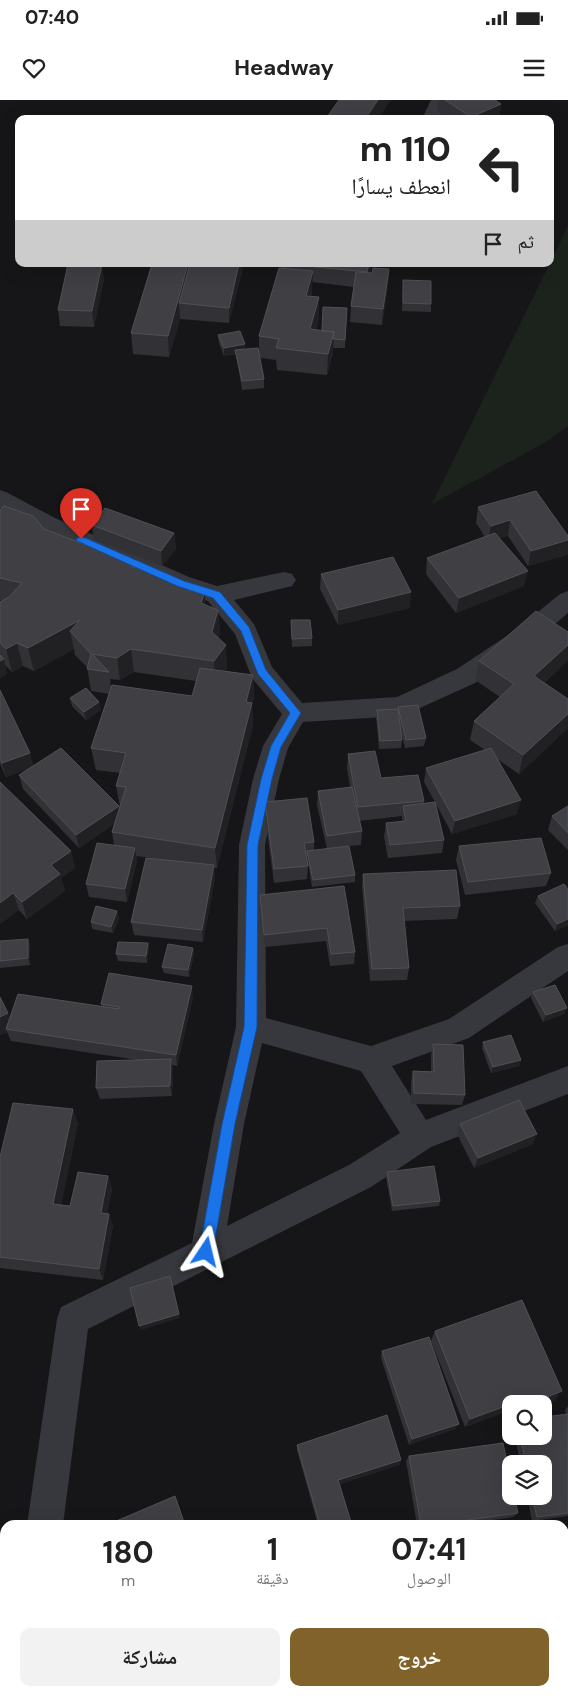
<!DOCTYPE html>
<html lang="ar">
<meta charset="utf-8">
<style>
body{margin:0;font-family:"DM Sans","Noto Naskh Arabic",sans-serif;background:#f2f2f2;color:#222;direction:rtl;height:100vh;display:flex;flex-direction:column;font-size:19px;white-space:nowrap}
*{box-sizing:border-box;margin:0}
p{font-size:16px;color:#767676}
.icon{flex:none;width:28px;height:28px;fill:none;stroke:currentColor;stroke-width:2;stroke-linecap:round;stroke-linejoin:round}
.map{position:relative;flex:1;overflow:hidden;direction:ltr}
.side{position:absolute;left:0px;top:1420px;width:569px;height:176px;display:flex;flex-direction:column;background:#fff;border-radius:15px 15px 0 0;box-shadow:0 5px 20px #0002;direction:rtl}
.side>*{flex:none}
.guide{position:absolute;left:15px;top:15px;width:539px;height:152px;border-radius:10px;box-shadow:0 5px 20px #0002;direction:rtl;background:#fff;color:#222;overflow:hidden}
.fabs{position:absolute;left:502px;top:1295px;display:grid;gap:10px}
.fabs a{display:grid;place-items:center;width:50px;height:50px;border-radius:10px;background:#fff;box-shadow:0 5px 20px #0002;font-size:25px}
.pin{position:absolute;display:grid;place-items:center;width:42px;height:42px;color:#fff;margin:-51px -21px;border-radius:50% 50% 50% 0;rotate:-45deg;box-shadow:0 0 5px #0007}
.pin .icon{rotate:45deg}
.me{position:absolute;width:55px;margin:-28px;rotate:10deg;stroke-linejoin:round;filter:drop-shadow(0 0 4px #0008)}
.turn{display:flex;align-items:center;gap:18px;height:105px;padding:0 20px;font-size:22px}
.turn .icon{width:65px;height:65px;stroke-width:2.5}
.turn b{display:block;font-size:35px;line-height:42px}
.then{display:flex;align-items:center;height:48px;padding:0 20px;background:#0003;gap:10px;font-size:19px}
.eta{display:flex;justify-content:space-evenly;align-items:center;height:85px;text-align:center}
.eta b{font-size:30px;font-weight:700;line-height:35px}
.action{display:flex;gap:10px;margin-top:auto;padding:10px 20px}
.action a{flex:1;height:58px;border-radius:10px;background:#80622a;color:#fff;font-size:20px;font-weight:700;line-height:58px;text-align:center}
.action a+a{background:#f2f2f2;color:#222}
.status{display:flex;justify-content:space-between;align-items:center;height:35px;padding:0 25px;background:#fff;direction:ltr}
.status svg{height:14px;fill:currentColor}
header{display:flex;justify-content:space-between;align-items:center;height:65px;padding:0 20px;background:#fff;font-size:22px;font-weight:700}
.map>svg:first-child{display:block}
.green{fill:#1c231d}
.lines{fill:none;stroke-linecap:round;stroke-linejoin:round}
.minor{fill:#37383d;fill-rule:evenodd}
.wall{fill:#323236;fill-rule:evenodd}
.shaded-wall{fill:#212124}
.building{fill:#3f3f44;stroke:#4f5156}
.route{fill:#1a73e8;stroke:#114b97}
</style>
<div class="status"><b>07:40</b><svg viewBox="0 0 49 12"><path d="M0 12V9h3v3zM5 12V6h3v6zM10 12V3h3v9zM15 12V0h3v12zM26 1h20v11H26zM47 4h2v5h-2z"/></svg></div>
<header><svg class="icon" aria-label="menu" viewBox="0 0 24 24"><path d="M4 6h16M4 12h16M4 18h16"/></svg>Headway<svg class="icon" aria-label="heart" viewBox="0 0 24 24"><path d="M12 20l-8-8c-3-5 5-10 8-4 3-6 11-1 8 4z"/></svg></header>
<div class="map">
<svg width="568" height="1596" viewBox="0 0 568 1596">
<rect width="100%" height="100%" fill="#161618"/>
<path class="green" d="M568 126V326L546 342 432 404Z"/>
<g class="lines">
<path class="minor" d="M431 0H449L440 19H422Z
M0 390 8 393 55 418 189 477 217 486 284 472 292 474 296 480 292 486 234 500 254 524 272 567 302 603 397 597 457 569 517 529 560 494 568 491V513L535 541 475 583 409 613 400 616 303 622 288 648 279 679 265 745 266 918 371 946 449 919 558 847 568 844V871L469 938 392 966 426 1020 568 966V994L431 1047 371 1087 88 1229 63 1425H27L57 1219 61 1207 192 1143 214 1024 236 927 239 745 253 679 263 646 282 614 252 578 235 534 208 501 173 489 39 430 0 408ZM262 943 361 971 400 1033 349 1065 227 1126 244 1024Z
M568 1430V1466L564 1467V1431Z
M5 1576V1591H33L31 1596H0V1578Z"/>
</g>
<path class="wall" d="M438 0H495L501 4 499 19H448L437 11Z
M152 164H244L229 223 180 219 169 257 133 254 131 233Z
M281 164H371L370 173H372L389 169 388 185 382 225 350 222 351 206 354 187 312 182V193L311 196 319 197V218L316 230 322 231 347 208 345 248H333V253L327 275 277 270 276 260 260 258 264 279V288L242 290 236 254 224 256 219 243 218 235 259 256V236L281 168Z
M104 179 94 227 60 226 58 210Z
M403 180 431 204V212L402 211Z
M478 407 568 436V451L567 455 528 466 508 436 500 438 524 486 456 513 426 474 427 458 485 437 476 423Z
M0 410 44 429 133 468 205 492V505L218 510 220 533 218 538 227 568 225 571 253 575 254 598 252 604 253 625 217 768H214L215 778 203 842 134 835 131 822 160 759 136 756 137 761 127 802 89 797 86 784 114 745 112 732 114 724 79 748 23 689 19 675 28 669 6 677 0 664V590L34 666 119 706V708L120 706 116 686 120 673 96 670 91 648 109 594 91 591 87 567 75 555 74 549 34 571 23 566 12 572 5 565 7 574 0 578V502L2 501 0 500ZM134 572 196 581 192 596 111 587 110 579 120 580Z
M92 425 174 433 176 449 162 466 94 440Z
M321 474 410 508 338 525 320 489Z
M291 520 312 538V546L292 547Z
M568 532V560L544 583 568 599V628L519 674 497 659 517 714 452 734 436 704 444 740 442 753 388 758 384 737 386 723 402 721V716L359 721 362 731 361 745 348 746 355 775V782L312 787 307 756H306L308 766 307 779 274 783 265 716V702L314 742V750L327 749 317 705 318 691 350 687 347 668 348 654 381 678 424 701V704L435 702 424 682 426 668 485 650 470 640 474 621 500 597 475 580 479 561Z
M70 598 101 610 86 620 72 606Z
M398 607 426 638 424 646 405 648 400 628 402 640 401 648 379 649 376 617 377 610H398Z
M0 682 71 751 75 768 61 778 65 791 27 819 19 810 0 824Z
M568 706V750L548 730 552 716Z
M459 746 551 773 546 786 465 795 456 760Z
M363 774 460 806 457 819 404 821 409 868 407 880 370 881 362 787Z
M344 786 355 852 354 864 330 866 326 841 265 847 260 808V795Z
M538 796 568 825 555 831 535 803Z
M117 811 119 818 113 833 92 829 91 822Z
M28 839 30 845V865L0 868V841Z
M148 843 149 850 147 863 118 861 116 854Z
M193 848 194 854 189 877 164 873 162 867Z
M533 892 564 914 543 922 531 898Z
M193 898 177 966 172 965 173 970 172 996 100 999 96 988 138 960 11 941 7 932 0 935 10 918 102 906 101 904Z
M483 942 521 960 519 966 491 973 482 948Z
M433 944 465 995 462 1005 411 1004V982L413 971 431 972V955Z
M78 1023 61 1105 70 1106 108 1076 112 1089 107 1114 113 1126 103 1180 0 1168V1057Z
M460 1024 533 1044 474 1068 457 1034Z
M387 1072 440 1101 439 1106 392 1111 386 1077Z
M435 1231 555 1300 544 1304H511V1310L465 1327 431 1241Z
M382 1251 459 1324 455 1329 409 1345 381 1258Z
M568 1306V1416L532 1421 527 1396H544V1364H520L515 1336H544L566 1314 565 1310Z
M297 1345 401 1360 399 1365 340 1384 352 1425H318L297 1350Z
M409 1356 518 1413 513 1417 458 1425H417L406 1361Z
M568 1492V1504L564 1498V1496Z
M568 1512V1596H526L532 1591H564V1513Z"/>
<path class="shaded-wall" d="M378 0H391L378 19H365Z
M501 4 499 19H471V17Z
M102 164 104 179 94 227 92 211Z
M188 164H193L179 203 180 219 169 257 168 236Z
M239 164H244L229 223V208Z
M369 164H371L367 188V172Z
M389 169 388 185 382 225 383 209Z
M313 171 312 193 306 217V196Z
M319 197V218L310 251V229Z
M334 232 333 253 327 275 328 254Z
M245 244 246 252 235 250 236 254 224 256V248Z
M510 420 508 436 488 441 491 426Z
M174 433 176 449 162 466 161 451Z
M568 440V451L567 455 528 466 531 451Z
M528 471 524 486 456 513 459 498Z
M205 492 206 516 201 503Z
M411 492 410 508 338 525V510Z
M218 510 220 533 213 555 212 532Z
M80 520 70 531 74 549 34 571 28 548Z
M17 543 23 566 12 572 6 549Z
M226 545 227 568 215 584 214 561Z
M568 545V560L529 596 534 576Z
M131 549 134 572 120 580 117 558Z
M4 559 7 574 0 578V561Z
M253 575 254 598 252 604 253 625 217 768 215 748 246 602Z
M99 602 101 610 86 620 84 612Z
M568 614V628L519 674 523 655Z
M30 653 34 667 6 677 2 663Z
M521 700 517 714 452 734 455 721Z
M119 706 121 719 79 748 76 735Z
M135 748 137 761 127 802 125 789Z
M71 751 75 768 61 778 65 791 27 819 22 802 51 765Z
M214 765 215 778 203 842 202 830Z
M13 793 19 810 0 824V803Z
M117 811 119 818 113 833 111 827Z
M568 819V825L555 831 557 824Z
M28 839 30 845V865L28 858Z
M148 843 149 850 147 863 146 856Z
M193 848 194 854 189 877 188 870Z
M192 886 193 898 177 966 176 955Z
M567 908 564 914 543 922 546 915Z
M8 913 14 929H6L7 932 0 935V917Z
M171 959 173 970 172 996 170 986Z
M521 960 519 966 491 973 493 967Z
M73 1009 78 1023 59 1116 53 1104Z
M537 1034 533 1044 474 1068 478 1058Z
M108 1076 112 1089 105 1125 101 1113Z
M109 1114 113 1126 103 1180 99 1169Z
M179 1214 180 1218 141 1230 139 1226Z
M562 1291 555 1300 544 1304H530Z
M511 1304V1310L465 1327 470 1319Z
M459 1324 455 1329 409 1345 412 1339Z
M401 1360 399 1365 337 1385 338 1380Z
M172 1591H175L176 1596H173Z"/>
<path class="building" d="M339 0H378L365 19H334L327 17Z
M445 0H495L501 4 471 17Z
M68 164H102L92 211 58 210Z
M152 164H188L168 236 131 233Z
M190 164H239L229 208 179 203Z
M286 164H369L367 172Z
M279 168 313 171 306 196 319 197 310 229 334 232 328 254 276 248 279 239 259 236Z
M373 168 389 169 383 209 351 206 356 172 372 173Z
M403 180 431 181V204L403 203Z
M323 207 347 208 345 240 333 239 334 232 322 231Z
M240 231 245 244 224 248 218 235Z
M258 248 264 279 242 281 235 250Z
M536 391 568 436V440L531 451 510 420 491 426 478 407Z
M4 406 33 416 44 429 125 460 133 468 138 466 205 492 201 503 218 510 212 532 226 545 214 561 131 549 117 558 92 554 109 572 87 569 91 554 70 531 80 520 28 548 17 543 6 549 0 543V502L9 497 22 483 0 478V410Z
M105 408 174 433 161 451 92 425Z
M495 433 528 471 459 498 427 458Z
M393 457 411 492 338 510 321 474Z
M536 511 568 532V545L534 576 568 599V614L523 655 474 621 514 584 479 561Z
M291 520H310L312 538 292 539Z
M0 555 4 559 0 561Z
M200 568 253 575 246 602 252 603 215 748 112 732 126 687 116 686 126 653 91 648 112 585 192 596Z
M86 588 99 602 84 612 70 598Z
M0 590 30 653 2 663 0 659Z
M418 605 426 638 406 640 398 607Z
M398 609 402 640 380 641 377 610Z
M61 648 119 706 76 735 19 675Z
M491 648 521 700 455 721 426 668Z
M375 651 381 678 418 675 424 701 358 707 348 654Z
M0 682 71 751 51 765 60 774 22 802 13 793 0 803Z
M352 687 362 731 327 736 318 691Z
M307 698 314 742 304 743 308 766 274 769 265 702Z
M435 702 444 740 390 745 386 723 406 721 403 706Z
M568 706V733L552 716Z
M541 738 551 773 468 782 459 746Z
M97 743 135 748 125 789 86 784Z
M349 746 355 775 313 780 307 751Z
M146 758 214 765 202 830 131 822Z
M456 770 460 806 403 808 409 868 372 869 363 774Z
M564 784 568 789V819L557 824 538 796Z
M344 786 355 852 331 854 327 828 264 835 260 795Z
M96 806 117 811 111 827 91 822Z
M28 839V858L0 861V841Z
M118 842 148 843 146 856 116 854Z
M168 844 193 848 188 870 162 867Z
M109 873 192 886 176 955 6 929 18 894 119 909V907L101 904Z
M555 885 567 908 546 915 533 892Z
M0 897 8 913 0 917Z
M511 935 521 960 493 967 483 942Z
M433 944 463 945 465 995 414 993 413 971 434 972Z
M171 959 170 986 96 988 97 961Z
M519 1000 537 1034 478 1058 460 1024Z
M13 1003 73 1009 53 1104 70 1106 78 1072 108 1076 101 1113 109 1114 99 1169 0 1157V1057Z
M434 1066 440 1101 393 1106 387 1072Z
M170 1176 179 1214 139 1226 130 1188Z
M522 1200 562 1291 530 1304H518L517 1302 470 1319 435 1231Z
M429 1237 459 1324 412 1339 382 1251Z
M568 1314V1413L537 1417 532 1396H544V1364H526L520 1336H544V1317Z
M387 1315 401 1360 338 1380 352 1425H320L297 1345Z
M503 1343 511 1382V1396H514L518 1413 432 1425H421L409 1356Z
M175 1396 185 1425H115L114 1422Z
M568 1512V1596H530L536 1591H564V1515Z
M102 1591H172L173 1596H87Z
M207 1591H316L317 1596H208Z"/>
<path class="route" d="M81 436 184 481 220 492 249 527 266 570 301 613 281 647 272 679 258 745 257 927 235 1024 213 1152 211 1157 206 1159 201 1157 199 1152 222 1024 244 927 247 745 261 679 271 646 290 613 258 574 241 531 213 498 177 486 77 441 76 439Z"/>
</svg>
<div class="fabs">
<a><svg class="icon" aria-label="search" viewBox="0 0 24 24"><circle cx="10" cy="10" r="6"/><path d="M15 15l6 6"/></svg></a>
<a><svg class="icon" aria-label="layers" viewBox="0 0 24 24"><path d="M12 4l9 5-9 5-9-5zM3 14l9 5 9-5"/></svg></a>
</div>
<div class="pin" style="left:81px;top:439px;background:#d93025"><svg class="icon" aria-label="arrive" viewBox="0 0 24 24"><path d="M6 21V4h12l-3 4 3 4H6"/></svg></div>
<svg class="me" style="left:206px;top:1152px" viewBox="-20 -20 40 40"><path d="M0-17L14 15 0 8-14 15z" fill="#1a73e8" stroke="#fff" stroke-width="4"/></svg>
<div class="guide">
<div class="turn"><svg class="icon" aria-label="left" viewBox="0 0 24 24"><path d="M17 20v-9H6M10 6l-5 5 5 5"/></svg><div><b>110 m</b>انعطف يسارًا</div></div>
<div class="then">ثم<svg class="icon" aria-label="arrive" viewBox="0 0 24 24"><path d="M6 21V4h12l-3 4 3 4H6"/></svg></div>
</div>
<section class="side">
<div class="eta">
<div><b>07:41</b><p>الوصول</p></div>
<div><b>1</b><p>دقيقة</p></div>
<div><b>180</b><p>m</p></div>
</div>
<div class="action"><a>خروج</a><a>مشاركة</a></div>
</section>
</div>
